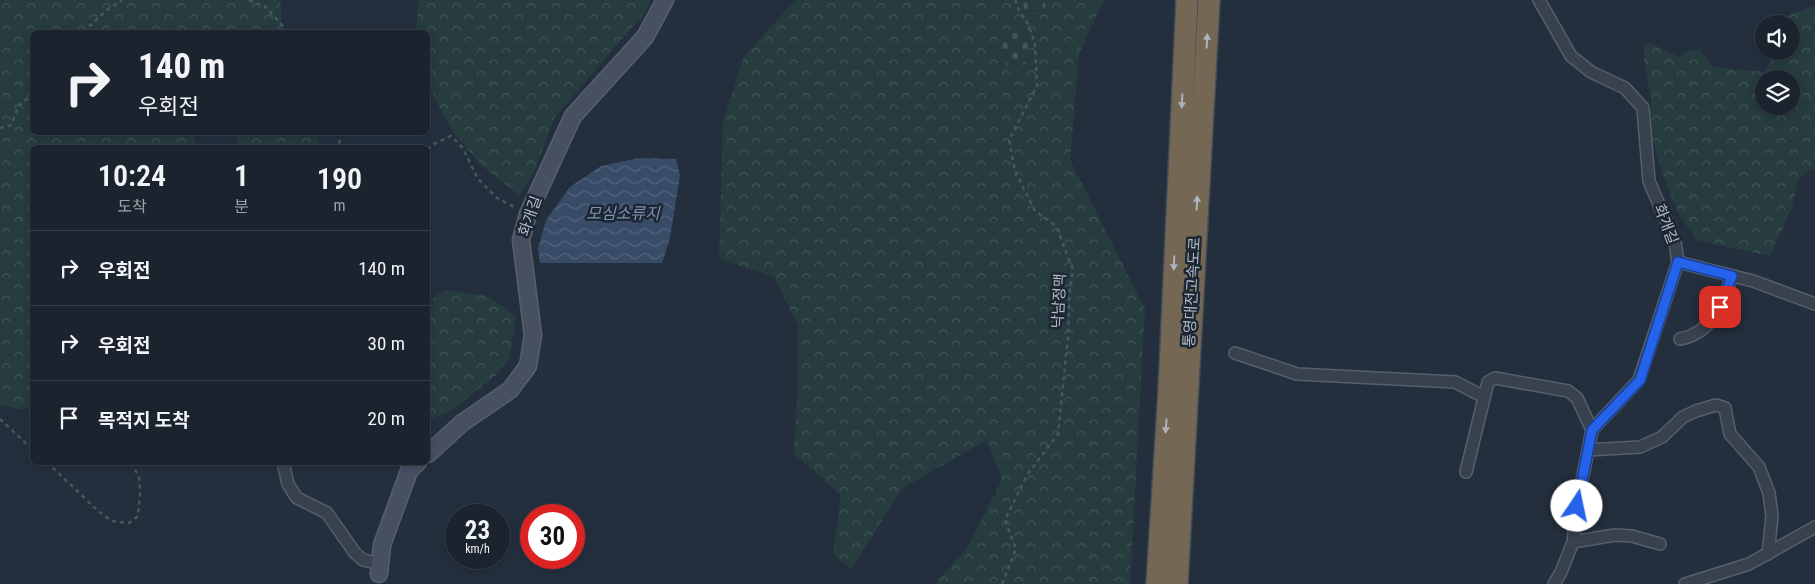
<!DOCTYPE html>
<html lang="ko">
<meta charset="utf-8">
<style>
body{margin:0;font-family:"Roboto Condensed","Noto Sans KR",sans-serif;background:#242b36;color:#f1f3f6;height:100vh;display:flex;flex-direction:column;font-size:19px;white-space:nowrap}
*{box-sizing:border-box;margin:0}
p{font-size:16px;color:#a0a4aa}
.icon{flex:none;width:28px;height:28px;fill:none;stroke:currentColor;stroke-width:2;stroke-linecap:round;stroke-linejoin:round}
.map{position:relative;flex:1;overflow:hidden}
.sheet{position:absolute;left:30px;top:145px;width:400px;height:320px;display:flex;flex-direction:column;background:#1b232e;border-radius:8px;box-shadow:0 2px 8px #0003,0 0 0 1px #39404a}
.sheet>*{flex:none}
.hud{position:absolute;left:30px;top:30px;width:400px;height:105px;border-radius:8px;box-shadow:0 2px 8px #0003,0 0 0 1px #39404a;background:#1b232e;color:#f1f3f6;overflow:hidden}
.buttons{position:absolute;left:1755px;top:15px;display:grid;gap:10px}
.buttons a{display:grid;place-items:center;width:45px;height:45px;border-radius:50%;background:#1b232e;box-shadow:0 2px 8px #0003,0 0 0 1px #39404a;font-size:25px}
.speed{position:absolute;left:445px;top:504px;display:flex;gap:10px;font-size:25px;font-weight:700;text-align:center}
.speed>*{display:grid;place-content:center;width:65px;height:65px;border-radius:50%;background:#1b232e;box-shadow:0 2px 8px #0003,0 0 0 1px #39404a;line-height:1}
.speed small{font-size:12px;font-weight:400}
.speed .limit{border:8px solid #d22;background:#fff;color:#111}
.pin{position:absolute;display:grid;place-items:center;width:42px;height:42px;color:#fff;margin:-21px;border-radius:10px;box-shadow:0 2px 8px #0006}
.me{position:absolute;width:55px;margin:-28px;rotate:11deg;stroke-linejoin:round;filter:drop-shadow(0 0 4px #0008)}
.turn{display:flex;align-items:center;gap:18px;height:105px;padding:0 25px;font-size:22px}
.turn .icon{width:65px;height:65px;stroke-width:2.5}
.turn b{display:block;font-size:35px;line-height:42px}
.eta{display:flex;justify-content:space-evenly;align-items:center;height:85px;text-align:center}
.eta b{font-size:30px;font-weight:600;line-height:35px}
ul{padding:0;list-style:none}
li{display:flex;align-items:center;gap:15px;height:75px;padding:0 25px;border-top:1px solid #39404a}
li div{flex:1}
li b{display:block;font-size:19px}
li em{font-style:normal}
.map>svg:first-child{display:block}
.forest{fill:url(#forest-crowns);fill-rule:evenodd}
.cemetery{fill:url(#cemetery-stones)}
.water{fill:url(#water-waves)}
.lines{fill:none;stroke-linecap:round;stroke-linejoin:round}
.street-casing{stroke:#565f6c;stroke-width:14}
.secondary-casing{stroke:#565f6c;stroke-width:19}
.highway-casing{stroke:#434c59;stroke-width:24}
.path{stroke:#44595c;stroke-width:2.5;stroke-dasharray:4 4;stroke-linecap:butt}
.street{stroke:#38414e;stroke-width:11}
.secondary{stroke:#465061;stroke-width:16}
.highway{stroke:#746855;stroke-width:21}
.oneway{fill:#aeb4bd}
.route-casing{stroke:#184099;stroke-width:12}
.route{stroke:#2563eb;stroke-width:9}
.labels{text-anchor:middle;stroke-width:5;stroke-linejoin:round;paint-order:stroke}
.street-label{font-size:15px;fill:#b4bcc9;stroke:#1d2633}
.water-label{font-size:16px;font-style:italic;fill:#7c92b1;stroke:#1d2633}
</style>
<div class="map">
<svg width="1815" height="584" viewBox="0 0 1815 584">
<defs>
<pattern id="forest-crowns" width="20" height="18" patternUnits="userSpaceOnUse" patternTransform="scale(1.25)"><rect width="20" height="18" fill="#263c3f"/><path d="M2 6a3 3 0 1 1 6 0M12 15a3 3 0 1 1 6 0" fill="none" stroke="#435659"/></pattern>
<pattern id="cemetery-stones" width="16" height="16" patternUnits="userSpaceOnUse" patternTransform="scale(1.25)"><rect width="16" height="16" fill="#263c3f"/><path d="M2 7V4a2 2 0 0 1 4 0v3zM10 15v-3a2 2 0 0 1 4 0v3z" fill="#435659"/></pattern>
<pattern id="water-waves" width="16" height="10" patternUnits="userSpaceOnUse" patternTransform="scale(1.25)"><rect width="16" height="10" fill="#394c67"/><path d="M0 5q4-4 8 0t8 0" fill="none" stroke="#53647b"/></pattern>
</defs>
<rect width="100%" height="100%" fill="#242f3e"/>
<path class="forest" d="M0 0H280L283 32H32V132L194 133 196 147 32 148V403L23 410 0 405Z
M419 0H650L647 10 555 117 535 170 519 195 481 165 452 131 428 85V32H416Z
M796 0H1104L1079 54 1070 160 1145 309 1130 584H935L967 548 1002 480 987 440 903 488 851 569 833 554 841 495 794 454 798 386V325L774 277 719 259 723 122 744 56Z
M1815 6V171L1811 169 1798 180 1792 208 1770 256 1696 240 1677 211 1663 175 1651 134V98L1644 59V47L1650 43 1679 57 1688 51 1699 49 1713 67 1764 72 1775 51H1791V24H1778L1782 17ZM1764 79H1791V106H1764Z
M235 133H316L321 147H240Z
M445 290 488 296 516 316 510 357 496 375 451 411 428 420V301Z"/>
<path class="cemetery" d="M1022 0H1045L1046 6 1039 13 1031 14 1025 11Z
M1027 32 1029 52 1027 63 1017 68 1007 66 1000 54V33Z"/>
<path class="water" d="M639 158 676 159 680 175 670 238 662 263H540L538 249 546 220 570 187 601 166Z"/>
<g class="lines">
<defs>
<path id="street" d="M1539 0 1571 56 1591 72 1625 88 1643 108 1649 181 1675 242 1678 262 1639 380 1592 430 1577 506 1573 542 1561 572 1554 584
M1678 262 1753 281 1815 304
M1680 339C1713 333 1721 304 1732 276
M1235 353 1297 374 1455 382 1484 397
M1588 450 1640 447 1662 437 1683 417 1696 411 1716 405 1725 408 1730 434 1759 467 1769 493 1772 516 1768 554
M283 462 288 484 297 498 327 513 355 553 363 560 380 564
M1466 472 1488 382 1495 378 1568 391 1577 398 1592 430
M1573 542 1615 535 1632 536 1660 544
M1685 584 1749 564 1815 527"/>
<path id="secondary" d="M428 454 462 423 510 390 528 366 533 335 521 240 528 214 573 116 645 37 665 0
M379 574 382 545 409 471 418 462"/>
<path id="highway" d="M1157 584 1169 391 1187 0
M1177 584 1209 0"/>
</defs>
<use href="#street" class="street-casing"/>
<use href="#secondary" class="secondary-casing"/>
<use href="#highway" class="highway-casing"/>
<path class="path" d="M249 0 266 7 288 32
M83 32 107 10 122 0
M0 128 11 125 19 105 32 95
M337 132 341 148
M428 150 432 145 451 136 462 147 478 179 497 198 516 208
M0 419 32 449
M47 462 98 511 112 521 129 523 138 516 140 494 139 476 130 462
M1002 584 1016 549 1005 520 1027 475 1058 434 1068 337 1070 287 1073 270 1056 226 1035 211 1015 171 1009 140 1037 86 1035 44 1029 26 1016 5V0"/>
<use href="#street" class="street"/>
<use href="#secondary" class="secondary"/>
<use href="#highway" class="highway"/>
</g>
<defs><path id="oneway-solid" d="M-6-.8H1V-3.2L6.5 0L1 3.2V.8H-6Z" transform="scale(1.25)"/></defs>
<g class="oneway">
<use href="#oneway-solid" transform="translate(1207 41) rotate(-87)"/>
<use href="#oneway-solid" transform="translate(1182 101) rotate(93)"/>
<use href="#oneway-solid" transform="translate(1197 203) rotate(-87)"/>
<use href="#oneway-solid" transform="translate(1174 263) rotate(92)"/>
<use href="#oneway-solid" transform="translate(1166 426) rotate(94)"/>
</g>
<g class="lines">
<defs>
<path id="route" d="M1577 506 1592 430 1640 380 1678 262 1732 276 1720 307"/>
</defs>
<use href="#route" class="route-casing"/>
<use href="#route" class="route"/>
</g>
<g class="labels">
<g class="street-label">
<text transform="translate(530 216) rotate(-71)" y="5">화개길</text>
<text transform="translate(1666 224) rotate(69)" y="5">화개길</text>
<text transform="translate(1192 292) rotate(-87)" y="5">통영대전고속도로</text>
<text transform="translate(1059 301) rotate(-87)" y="5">낙남정맥</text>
</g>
<g class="water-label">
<text x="623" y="219">모심소류지</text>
</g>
</g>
</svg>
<div class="buttons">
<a><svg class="icon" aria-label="sound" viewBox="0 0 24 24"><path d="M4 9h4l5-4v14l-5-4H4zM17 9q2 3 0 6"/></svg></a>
<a><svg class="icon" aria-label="layers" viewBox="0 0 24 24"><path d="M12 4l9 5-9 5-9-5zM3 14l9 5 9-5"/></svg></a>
</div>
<div class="speed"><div>23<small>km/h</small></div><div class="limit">30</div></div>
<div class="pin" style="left:1720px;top:307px;background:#d93025"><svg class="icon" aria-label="arrive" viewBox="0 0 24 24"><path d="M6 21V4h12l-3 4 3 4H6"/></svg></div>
<svg class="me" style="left:1577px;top:506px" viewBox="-20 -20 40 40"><circle r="19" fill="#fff"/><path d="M0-13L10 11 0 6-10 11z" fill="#2563eb"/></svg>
<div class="hud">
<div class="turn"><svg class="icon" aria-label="right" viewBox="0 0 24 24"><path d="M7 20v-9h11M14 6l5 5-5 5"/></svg><div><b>140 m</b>우회전</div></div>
</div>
<section class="sheet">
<div class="eta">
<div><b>10:24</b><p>도착</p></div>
<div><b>1</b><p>분</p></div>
<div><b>190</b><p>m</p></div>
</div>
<ul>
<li><svg class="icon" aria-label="right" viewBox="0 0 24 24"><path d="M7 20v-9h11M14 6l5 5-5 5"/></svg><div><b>우회전</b></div><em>140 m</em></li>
<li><svg class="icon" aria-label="right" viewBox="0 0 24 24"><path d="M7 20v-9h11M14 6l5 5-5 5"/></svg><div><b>우회전</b></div><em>30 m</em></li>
<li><svg class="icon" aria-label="arrive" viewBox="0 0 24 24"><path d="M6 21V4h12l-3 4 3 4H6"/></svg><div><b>목적지 도착</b></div><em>20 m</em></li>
</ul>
</section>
</div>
